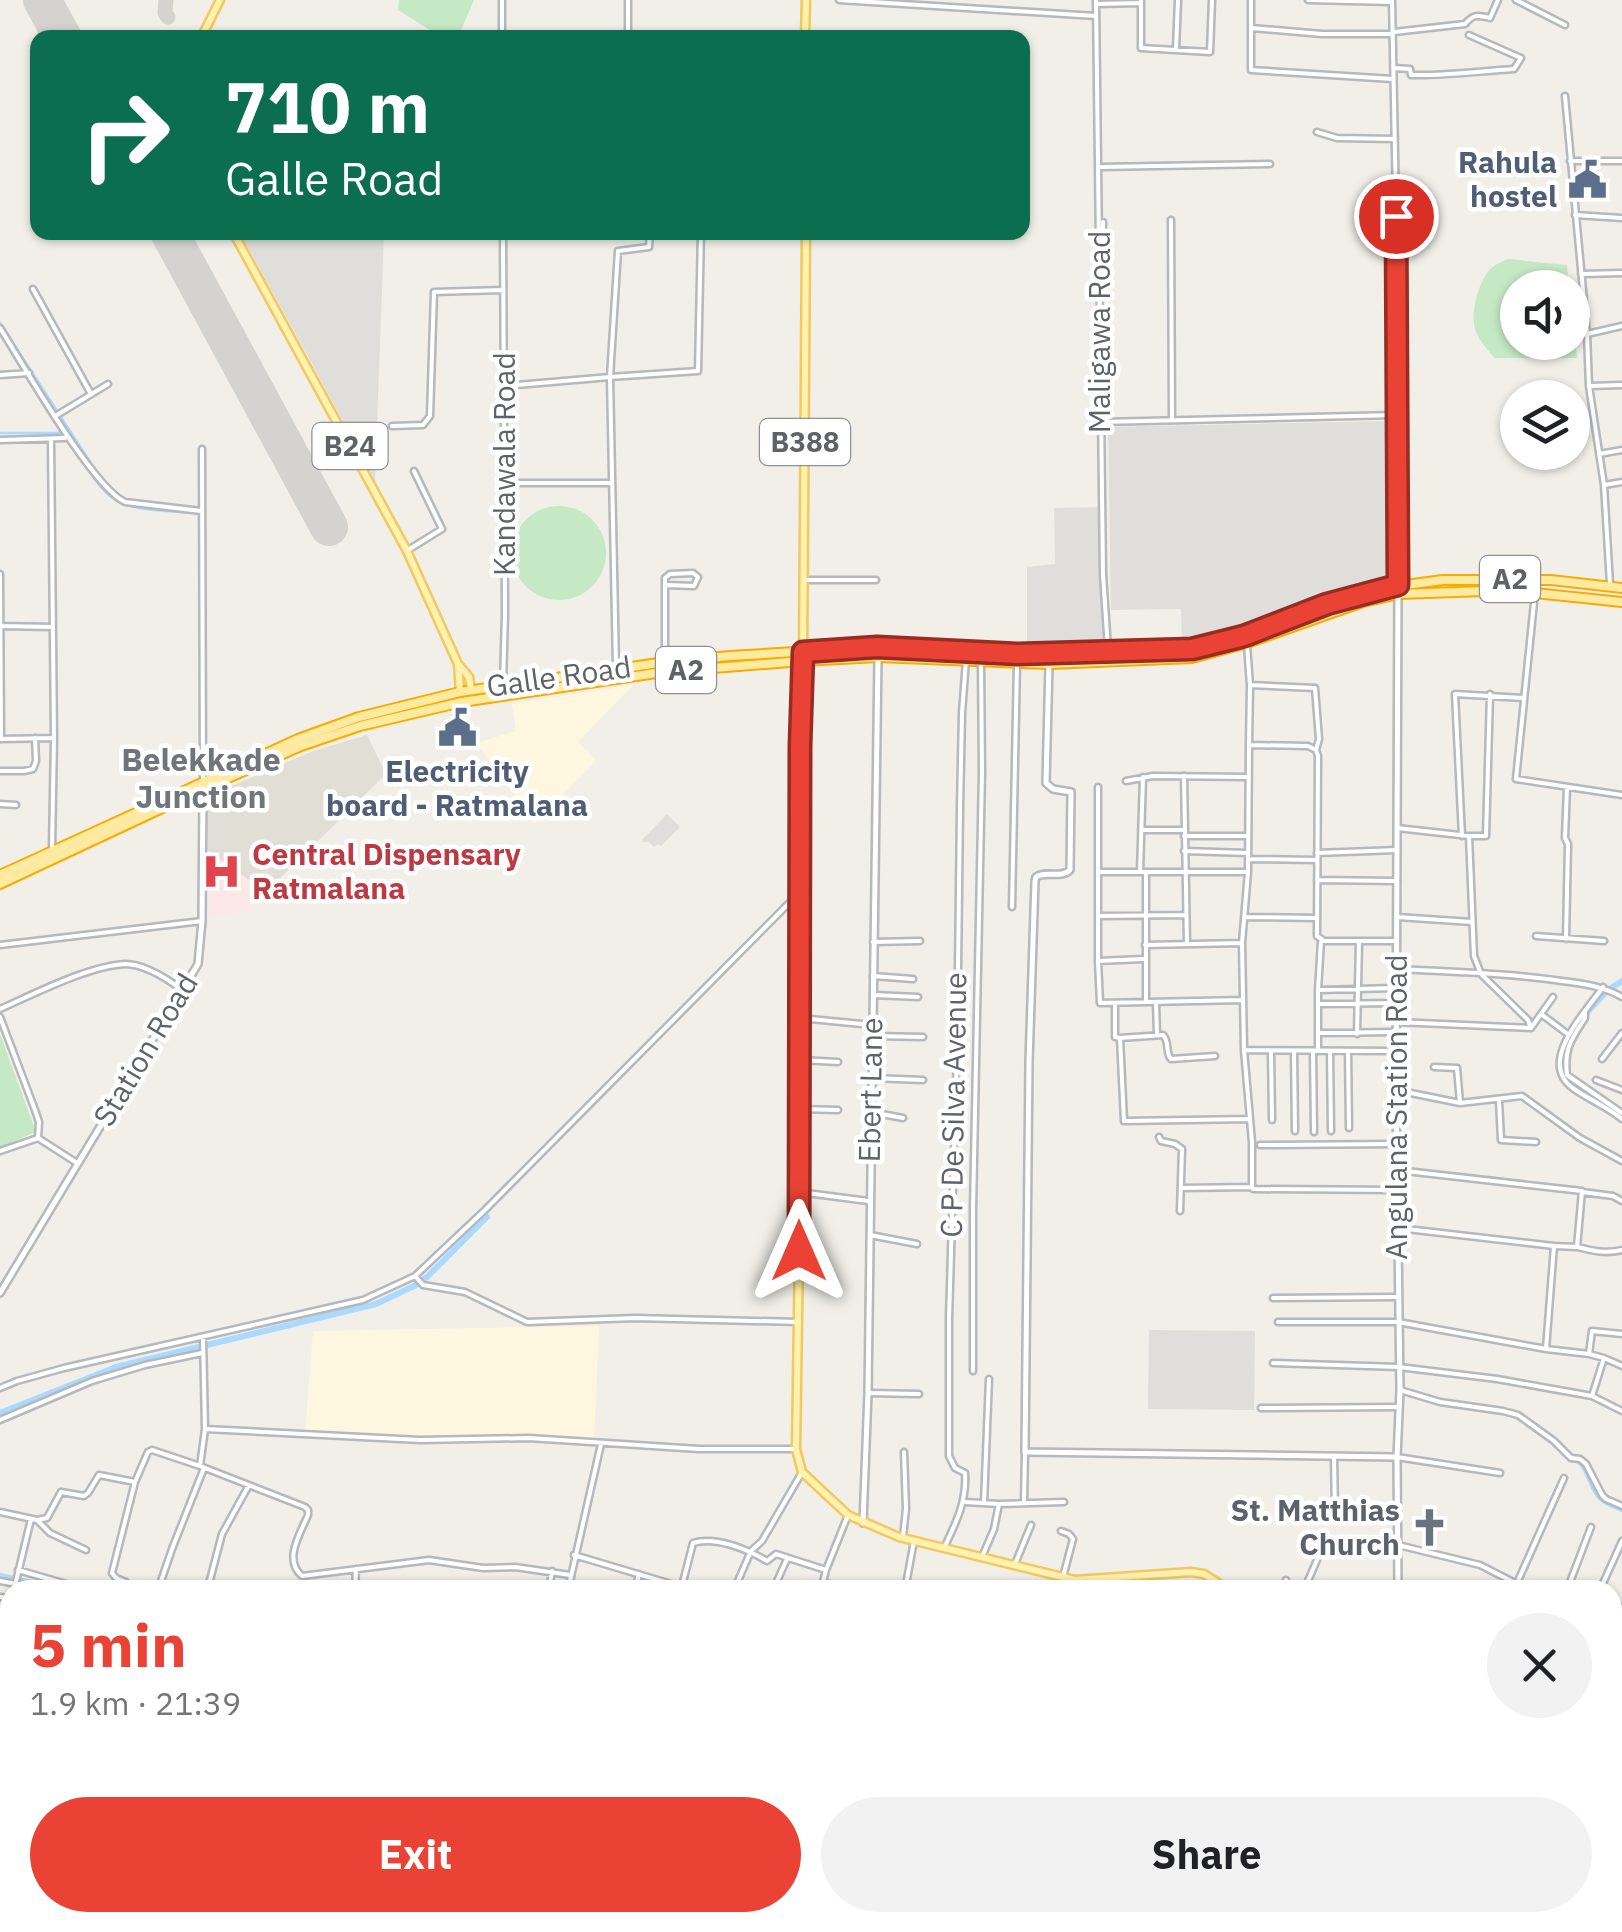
<!DOCTYPE html>
<meta charset="utf-8">
<style>
body{margin:0;font-family:"IBM Plex Sans",sans-serif;background:#f2f2f2;color:#202124;height:100vh;display:flex;flex-direction:column;font-size:38px;white-space:nowrap}
*{box-sizing:border-box;margin:0}
p{font-size:32px;color:#757577}
.icon{flex:none;width:55px;height:55px;fill:none;stroke:currentColor;stroke-width:2;stroke-linecap:round;stroke-linejoin:round}
.map{position:relative;flex:1;overflow:hidden}
.sheet{position:absolute;left:0px;top:1580px;width:1622px;height:352px;display:flex;flex-direction:column;background:#fff;border-radius:30px 30px 0 0;box-shadow:0 2px 8px #0004}
.sheet>*{flex:none}
.guide{position:absolute;left:30px;top:30px;width:1000px;height:210px;border-radius:20px;box-shadow:0 2px 8px #0004;background:#0b6e4f;color:#fff;overflow:hidden}
.tools{position:absolute;left:1500px;top:270px;display:grid;gap:20px}
.tools a{display:grid;place-items:center;width:90px;height:90px;border-radius:50%;background:#fff;box-shadow:0 2px 8px #0004;font-size:50px}
.pin{position:absolute;display:grid;place-items:center;width:85px;height:85px;color:#fff;margin:-42px;border:5px solid #fff;border-radius:50%;box-shadow:0 2px 10px #0007}
.me{position:absolute;width:110px;margin:-55px;rotate:0deg;stroke-linejoin:round;filter:drop-shadow(0 0 8px #0008)}
.turn{display:flex;align-items:center;gap:35px;height:210px;padding:0 30px;font-size:45px}
.turn .icon{width:130px;height:130px;stroke-width:2.5}
.turn b{display:block;font-size:70px;line-height:85px}
.round{display:grid;place-items:center;flex:none;width:105px;height:105px;border-radius:52px;background:#f2f2f2}
.overview{display:flex;align-items:center;justify-content:space-between;height:170px;padding:0 30px}
h1{font-size:60px;font-weight:700;line-height:75px;color:#ea4335}
.cta{display:flex;gap:20px;margin-top:auto;padding:20px 30px}
.cta a{flex:1;height:115px;border-radius:60px;background:#ea4335;color:#fff;font-size:40px;font-weight:700;line-height:115px;text-align:center}
.cta a+a{background:#f2f2f2;color:#202124}
.map>svg:first-child{display:block}
.commercial{fill:#fef7e0}
.industrial{fill:#e0deda}
.education{fill:#e1ded6}
.medical{fill:#fce8e6}
.green{fill:#c5e8c5}
.water{fill:#aadaff}
.lines{fill:none;stroke-linecap:round;stroke-linejoin:round}
.stream{stroke:#aadaff;stroke-width:2.5}
.canal{stroke:#aadaff;stroke-width:6}
.taxiway{stroke:#d4d3d0;stroke-width:15}
.runway{stroke:#d4d3d0;stroke-width:38}
.minor-casing{stroke:#b5b8bc;stroke-width:9}
.tertiary-casing{stroke:#b5b8bc;stroke-width:10}
.primary-casing{stroke:#f2c960;stroke-width:11}
.trunk-casing{stroke:#f9ab00;stroke-width:12}
.minor{stroke:#fff;stroke-width:4}
.tertiary{stroke:#fff;stroke-width:5}
.primary{stroke:#fff2af;stroke-width:6}
.trunk{stroke:#feeaa1;stroke-width:8}
.rail{stroke:#b6b7b8;stroke-width:2.5;stroke-dasharray:2.5 12;stroke-linecap:butt}
.route-casing{stroke:#982c22;stroke-width:25}
.route{stroke:#ea4335;stroke-width:18}
.labels{text-anchor:middle;stroke-width:9;stroke-linejoin:round;paint-order:stroke}
.shield{fill:#fff;stroke:#8f9295;stroke-width:2.5}
.shield-label{font-size:28px;font-weight:bold;fill:#5f6368}
.service-label{font-size:30px;font-weight:bold;fill:#4e5e75;stroke:#fff;text-anchor:end}
.street-label{font-size:30px;fill:#5f6368;stroke:#fff}
.health-label{font-size:30px;font-weight:bold;fill:#be3a42;stroke:#fff;text-anchor:start}
.worship-label{font-size:30px;font-weight:bold;fill:#5b616d;stroke:#fff;text-anchor:end}
.neighbourhood-label{font-size:32px;font-weight:bold;fill:#70757a;stroke:#fff}
</style>
<div class="map">
<svg width="1622" height="1932" viewBox="0 0 1622 1932">
<rect width="100%" height="100%" fill="#f1efe8"/>
<path class="commercial" d="M633 685 578 742 596 761 534 824 477 743 516 731 512 704Z
M599 1326 594 1438 436 1440 305 1434 313 1331Z"/>
<path class="industrial" d="M240 233H384L375 481 304 349Z
M1392 421V565L1382 578 1182 646 1181 609 1111 610 1108 427Z
M1105 507V648L1027 649V567L1055 564 1054 508Z
M667 814 680 827 661 846 658 844 654 847 649 842H643L642 840Z
M1149 1330 1255 1331 1254 1410 1148 1409Z"/>
<path class="education" d="M367 735 386 774 266 892 208 851 207 802 213 794 313 751Z"/>
<path class="medical" d="M208 851 266 892 243 912 209 916Z"/>
<path class="green" d="M399 0H474L458 37H441L398 10Z
M1508 259 1567 265 1569 287 1518 288V342H1572L1573 315 1577 358H1495C1488 351 1480 341 1476 332 1469 316 1479 276 1494 266 1498 263 1504 261 1508 259Z
M512 553a47 47 0 1 1 94 0a47 47 0 1 1-94 0Z
M0 1034 36 1132 0 1147Z"/>
<path class="water" d="M0 1848 10 1849V1922H391L452 1932H0Z"/>
<g class="lines">
<path class="stream" d="M0 323 96 471
M0 333 18 361
M0 433H62
M79 456C89 471 99 488 114 499 131 512 177 511 199 513
M126 500 199 508
M199 507 200 470
M199 515 200 597
M200 603 201 667"/>
<path class="canal" d="M1566 1046 1581 1019 1607 991 1622 981
M1561 1068 1573 1085 1622 1115
M0 1413 116 1367 376 1304 416 1285 427 1277 487 1217
M1580 1462C1591 1473 1592 1493 1605 1501 1610 1505 1616 1506 1622 1509
M0 1576 64 1590"/>
<path class="taxiway" d="M48 0 53 20
M166 0 165 13 168 17"/>
<path class="runway" d="M42 0 63 38
M169 232 329 527"/>
<defs>
<path id="minor" d="M502 0V38
M839 0 1096 16
M1096 0 1103 574 1108 649
M1141 0V48L1210 52 1212 0
M1251 0V70L1393 79
M1308 0 1392 2
M1392 0 1397 255 1398 585
M1516 0 1565 25
M1096 4 1140 3
M1251 28 1322 34H1393
M1394 32 1465 24C1473 14 1478 15 1490 18L1498 0
M628 38V0
M1176 49 1178 0
M1394 68 1410 69 1411 75C1446 76 1480 71 1514 69L1521 58 1469 35
M1565 96 1587 334 1589 386 1604 485 1610 584
M1317 132 1337 138 1395 139
M1570 161H1622
M1100 167 1270 164
M1575 215 1622 218
M1171 220 1172 420
M503 232 505 614 503 683
M1581 274 1622 273
M1102 287 1103 222
M33 289 91 394
M0 328C23 364 92 487 125 502L201 511
M1587 334 1622 326
M0 375 29 373
M505 386 610 377 618 251 649 247 650 232
M1589 386 1622 385
M57 415 108 384
M1101 422 1396 415
M392 426 423 425 430 416 434 292 503 290
M51 439 54 738 52 849
M0 440 65 438
M202 449 203 779
M1599 454 1622 450
M505 483H610
M1604 485 1622 482
M408 550 442 529 414 471
M0 574 1 739
M803 580H876
M1536 583 1516 779 1622 795
M0 626 53 627
M1247 645 1250 685 1249 745 1308 746 1316 750 1318 756 1317 936 1324 941H1395
M665 662V578L670 574 693 573 698 577 694 586 667 585
M616 666 610 377 698 371 701 232
M1250 685 1315 688 1319 739 1316 750
M0 739 54 738
M1249 745 1248 872 1242 943 1244 1050 1252 1142V1187L1253 1189 1398 1190
M0 771H24L33 769 36 761 35 738
M1184 776 1187 944
M1126 781 1153 776 1249 777
M1098 787V961L1100 1003 1243 1000
M0 804 16 805
M1397 828 1469 836H1486L1490 694
M1141 830H1184
M1184 836H1248
M1462 836 1455 694 1523 698
M1184 851 1248 853
M1317 853 1397 850
M1248 859 1317 860
M1098 872H1248
M1140 872 1143 777
M1317 880 1397 881
M1012 907 1017 664
M1098 916 1186 915
M1246 917 1316 918
M1397 917 1472 922
M1536 936 1604 941
M1566 939 1568 844 1565 838 1567 787
M873 942 920 941
M0 945 202 921
M1145 945 1242 943
M1098 961 1143 959
M1397 969C1452 972 1507 973 1562 981 1584 984 1603 986 1622 997
M873 976 913 979
M1603 987C1584 1014 1536 1063 1574 1089 1590 1100 1607 1107 1622 1119
M1318 990 1396 988
M873 995 918 997
M1146 1002V872
M1156 1002 1157 1035
M1115 1003V1037L1120 1038 1124 1121 1250 1119
M1318 1004 1396 1003
M0 1009C34 994 88 966 125 964 144 964 166 978 181 989
M1585 1013V1018C1571 1040 1564 1048 1567 1075L1622 1113
M1541 1014 1569 1035
M0 1017 35 1110 39 1122 38 1138
M800 1018 872 1025
M1397 1022 1531 1028 1528 1020 1481 974 1474 956 1469 836
M1531 1028 1553 997
M1318 1033 1396 1032
M1357 1034 1359 941
M873 1036 923 1037
M1120 1038 1163 1035C1170 1042 1165 1053 1171 1059L1215 1056
M1244 1050 1394 1051
M1271 1051 1272 1120
M1294 1051 1295 1131
M1313 1051 1314 1132
M1318 1051V990L1321 941
M1330 1051 1331 1131
M1348 1051 1349 1128
M1602 1059 1622 1033
M800 1060 838 1062
M1434 1067 1457 1068 1460 1103
M872 1078 923 1080
M1596 1080 1622 1090
M1396 1090 1460 1103 1522 1096 1580 1138 1622 1161
M1499 1100 1501 1140 1536 1142
M800 1109 838 1110
M871 1112 903 1118
M1159 1137 1161 1141 1175 1144 1182 1149 1180 1211
M1260 1145 1396 1144
M0 1151 38 1138 77 1163
M1397 1170 1582 1191 1577 1247 1554 1246
M1181 1188 1251 1187
M799 1192 868 1201
M1582 1192 1613 1196 1622 1201
M1398 1228 1554 1246 1546 1349 1589 1354 1592 1331 1622 1334
M870 1235 917 1244
M1578 1247C1593 1251 1606 1254 1622 1250
M415 1276 423 1285 465 1292 527 1322 635 1318 798 1322
M1273 1298 1398 1297
M1278 1322H1398L1546 1349
M1604 1358 1622 1366
M1273 1363 1399 1367 1497 1379 1592 1396 1604 1358 1589 1354
M973 1371V1209L982 772 981 662
M0 1388 17 1381 64 1368 363 1300 415 1276 485 1210 799 893
M1400 1390 1440 1402 1503 1411 1518 1415 1554 1441 1571 1458 1580 1459 1586 1464 1602 1495 1606 1499 1622 1506
M868 1393 919 1394
M1592 1396 1622 1411
M1261 1408 1399 1407
M0 1420 92 1381 145 1365 202 1353
M205 1429 420 1440 529 1438 699 1449H795
M1334 1456 1335 1513
M1397 1457 1500 1473
M200 1466 205 1429 203 1337
M965 1502 999 1504 994 1529 982 1557
M1024 1502 1025 1452
M984 1503 989 1379
M999 1504 1064 1502
M0 1512 37 1520 47 1518 61 1492 84 1496 88 1493 99 1475 135 1482 148 1452 152 1450 200 1466 305 1507 308 1510V1515C300 1534 283 1560 302 1576L429 1560 483 1568 515 1567 570 1575
M37 1520 50 1533 86 1550
M1061 1531 1069 1534 1073 1539 1063 1577
M903 1537 906 1509 904 1452
M1398 1545 1480 1565 1529 1590
M944 1548C956 1523 967 1501 965 1473L955 1468 949 1456V1319L957 1051 960 808 962 713 966 660
M574 1555 678 1586 683 1582 693 1543C715 1536 747 1549 767 1561L776 1554 826 1570
M1015 1564 1031 1525
M18 1570 87 1590
M0 1581 49 1590
M823 1583 842 1586 841 1590
M1517 1583 1564 1478
M14 1590 31 1519
M127 1590 126 1582 116 1578 112 1573 135 1482
M158 1590 172 1549 204 1468
M205 1590 210 1580 222 1534 249 1485
M355 1590 356 1569
M549 1590 552 1571
M568 1590 601 1444
M635 1590 639 1574
M734 1590 751 1551 762 1541 801 1474
M773 1590 787 1559
M821 1590 826 1570 848 1515
M905 1590 914 1541
M1283 1590 1286 1580
M1304 1590 1323 1546
M1567 1590 1591 1527
M1600 1590 1622 1541
M0 1597 10 1598
M1612 1606 1622 1607
M0 1648 10 1605
M1612 1655 1622 1641
M1612 1739 1615 1741 1612 1747
M0 1815 10 1817
M1612 1848 1619 1835 1622 1836
M1612 1916 1622 1915
M892 1922 933 1932
M1274 1922 1286 1927 1290 1922
M1324 1922 1337 1928
M1473 1922 1496 1931
M1573 1922 1575 1932
M1215 1923 1221 1932
M530 1924V1922
M674 1929 685 1932
M762 1932 765 1922
M812 1932 815 1922
M1093 1932 1095 1922
M1163 1932 1165 1922
M1409 1932 1412 1922
M1599 1932 1605 1922"/>
<path id="tertiary" d="M1049 664 1046 783 1053 789 1071 792 1070 870C1061 879 1046 870 1036 877L1035 881 1029 1062 1025 1452 1397 1457
M0 1293 198 964 202 921 203 786
M863 1523 868 1393 878 657
M1398 1590 1397 1457 1400 1390 1396 1090 1398 585
M0 1720 10 1723
M972 1922 1016 1932
M1335 1932 1339 1922"/>
<path id="primary" d="M201 38 220 0
M805 38 806 0
M233 232 407 551 458 664 469 677 471 690
M806 232 803 661 800 746 799 1251 796 1449 802 1472 848 1515 899 1537 1075 1580 1191 1572 1204 1574 1229 1590
M458 665 460 692"/>
<path id="trunk" d="M0 875 298 739 359 717 460 692 665 662 730 656 877 647 1019 654 1192 649 1244 635 1327 604 1382 588 1443 580H1551L1622 588
M0 884 203 789 301 746 360 726 462 702 663 672 803 661 878 657 1049 664 1192 658 1247 643 1363 602 1399 594 1484 591 1535 593 1622 602"/>
</defs>
<use href="#minor" class="minor-casing"/>
<use href="#tertiary" class="tertiary-casing"/>
<use href="#primary" class="primary-casing"/>
<use href="#trunk" class="trunk-casing"/>
<use href="#minor" class="minor"/>
<use href="#tertiary" class="tertiary"/>
<use href="#primary" class="primary"/>
<use href="#trunk" class="trunk"/>
<path class="rail" d="M0 1811 10 1812
M917 1922 958 1932
M957 1922 1004 1932"/>
</g>
<g class="lines">
<defs>
<path id="route" d="M799 1251 800 746 803 652 877 647 1018 654 1192 649 1244 636 1327 604 1398 585 1396 216"/>
</defs>
<use href="#route" class="route-casing"/>
<use href="#route" class="route"/>
</g>
<defs>
<symbol id="civic-bare" viewBox="-9 -9 18 18"><path d="M-.6-6.5H3V-4.5H.6V-3L4-1V1h2V6H-6V1h2V-1L-.6-3ZM-1.2 2.5V6h2.4V2.5Z" fill="#5c6f8a" stroke="#fff" stroke-width="2.5" paint-order="stroke"/></symbol>
<symbol id="hospital-bare" viewBox="-9 -9 18 18"><path d="M-5-5h3v3.5h4V-5h3V5h-3V1.5h-4V5h-3Z" fill="#e0444e" stroke="#fff" stroke-width="2.5" paint-order="stroke"/></symbol>
<symbol id="church-bare" viewBox="-9 -9 18 18"><path d="M-1.2-6h2.4v3.5h3.3v2.4h-3.3V6h-2.4V-.1h-3.3v-2.4h3.3Z" fill="#6b7280" stroke="#fff" stroke-width="2.5" paint-order="stroke"/></symbol>
</defs>
<g fill-rule="evenodd">
<use href="#civic-bare" x="1560" y="152" width="55" height="55"/>
<use href="#civic-bare" x="430" y="700" width="55" height="55"/>
<use href="#hospital-bare" x="194" y="844" width="55" height="55"/>
<use href="#church-bare" x="1402" y="1500" width="55" height="55"/>
</g>
<g class="labels">
<g class="shield">
<rect x="760" y="419" width="90" height="46" rx="8"/>
<rect x="312.5" y="423" width="75" height="46" rx="8"/>
<rect x="1480" y="556" width="60" height="46" rx="8"/>
<rect x="656" y="647" width="60" height="46" rx="8"/>
</g>
<g class="shield-label">
<text x="805" y="452">B388</text>
<text x="350" y="456">B24</text>
<text x="1510" y="589">A2</text>
<text x="686" y="680">A2</text>
</g>
<g class="service-label">
<text x="1557" y="173">Rahula<tspan x="1557" dy="34">hostel</tspan></text>
<text x="457" y="782" text-anchor="middle">Electricity<tspan x="457" dy="34">board - Ratmalana</tspan></text>
</g>
<g class="street-label">
<text transform="translate(1100 332) rotate(-90)" y="10">Maligawa Road</text>
<text transform="translate(505 464) rotate(-90)" y="10">Kandawala Road</text>
<text transform="translate(559 677) rotate(-8)" y="10">Galle Road</text>
<text transform="translate(146 1050) rotate(-59)" y="10">Station Road</text>
<text transform="translate(871 1090) rotate(-89)" y="10">Ebert Lane</text>
<text transform="translate(954 1105) rotate(-89)" y="10">C P De Silva Avenue</text>
<text transform="translate(1397 1107) rotate(-90)" y="10">Angulana Station Road</text>
</g>
<g class="health-label">
<text x="252" y="865">Central Dispensary<tspan x="252" dy="34">Ratmalana</tspan></text>
</g>
<g class="worship-label">
<text x="1400" y="1521">St. Matthias<tspan x="1400" dy="34">Church</tspan></text>
</g>
<g class="neighbourhood-label">
<text x="201" y="771">Belekkade<tspan x="201" dy="37">Junction</tspan></text>
</g>
</g>
</svg>
<div class="tools">
<a><svg class="icon" aria-label="sound" viewBox="0 0 24 24"><path d="M4 9h4l5-4v14l-5-4H4zM17 9q2 3 0 6"/></svg></a>
<a><svg class="icon" aria-label="layers" viewBox="0 0 24 24"><path d="M12 4l9 5-9 5-9-5zM3 14l9 5 9-5"/></svg></a>
</div>
<div class="pin" style="left:1396px;top:216px;background:#d93025"><svg class="icon" aria-label="arrive" viewBox="0 0 24 24"><path d="M6 21V4h12l-3 4 3 4H6"/></svg></div>
<svg class="me" style="left:799px;top:1251px" viewBox="-20 -20 40 40"><path d="M0-17L14 15 0 8-14 15z" fill="#ea4335" stroke="#fff" stroke-width="4"/></svg>
<div class="guide">
<div class="turn"><svg class="icon" aria-label="right" viewBox="0 0 24 24"><path d="M7 20v-9h11M14 6l5 5-5 5"/></svg><div><b>710 m</b>Galle Road</div></div>
</div>
<section class="sheet">
<div class="overview"><div><h1>5 min</h1><p>1.9 km · 21:39</p></div><a class="round"><svg class="icon" aria-label="close" viewBox="0 0 24 24"><path d="M6 6l12 12M18 6L6 18"/></svg></a></div>
<div class="cta"><a>Exit</a><a>Share</a></div>
</section>
</div>
